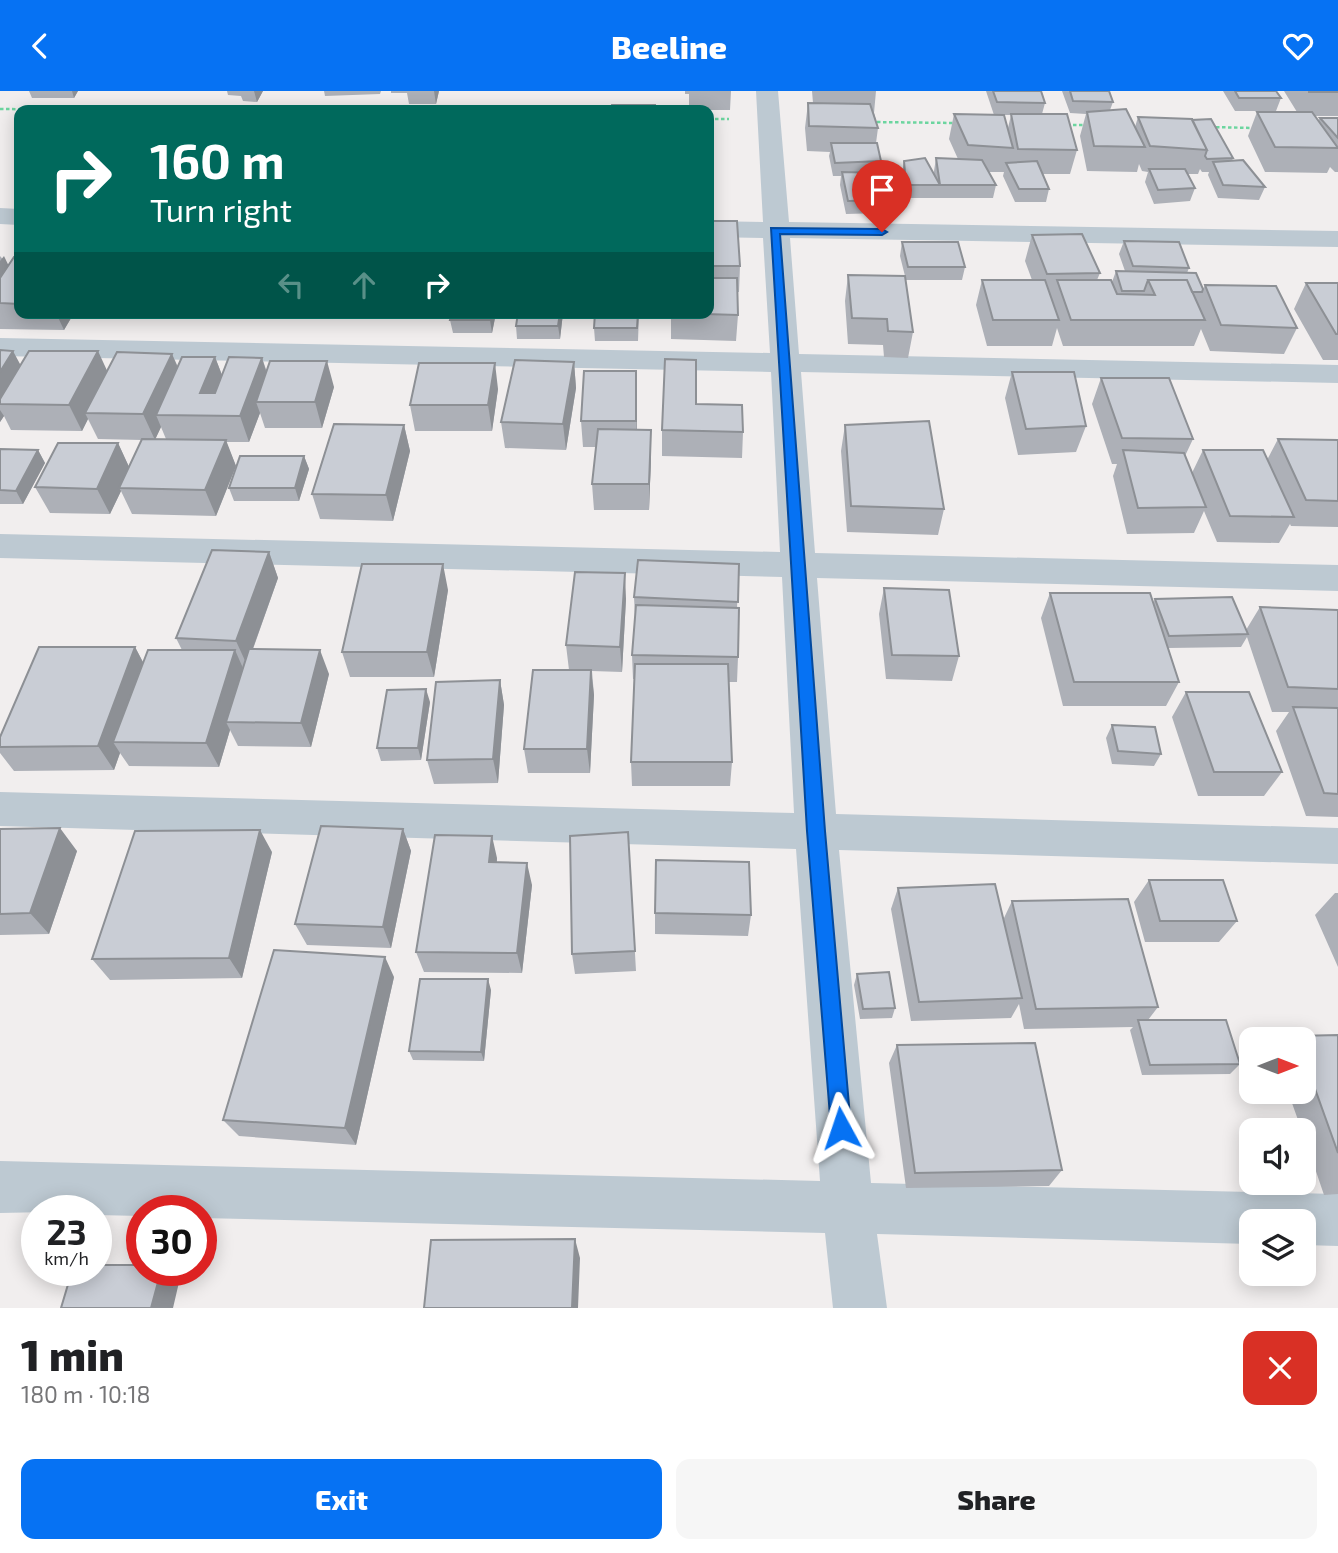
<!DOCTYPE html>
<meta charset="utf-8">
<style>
body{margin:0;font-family:"Exo 2",sans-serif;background:#f6f6f6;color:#202124;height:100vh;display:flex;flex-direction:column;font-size:26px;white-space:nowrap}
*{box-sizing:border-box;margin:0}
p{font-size:23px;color:#757577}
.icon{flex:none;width:38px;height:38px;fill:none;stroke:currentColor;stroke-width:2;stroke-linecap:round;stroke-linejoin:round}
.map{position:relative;height:1217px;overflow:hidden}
.panel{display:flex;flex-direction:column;background:#fff;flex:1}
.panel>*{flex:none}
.top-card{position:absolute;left:14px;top:14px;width:700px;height:214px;border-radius:14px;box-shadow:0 4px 18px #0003;background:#00695c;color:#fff;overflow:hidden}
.needle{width:46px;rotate:90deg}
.controls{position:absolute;left:1239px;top:936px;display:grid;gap:14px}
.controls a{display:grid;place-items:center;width:77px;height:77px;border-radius:14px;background:#fff;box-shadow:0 4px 18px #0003;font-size:35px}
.speed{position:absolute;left:21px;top:1104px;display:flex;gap:14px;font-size:35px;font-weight:700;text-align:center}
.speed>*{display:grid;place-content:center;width:91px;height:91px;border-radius:50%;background:#fff;box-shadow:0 4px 18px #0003;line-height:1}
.speed small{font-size:18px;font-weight:400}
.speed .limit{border:10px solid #d22;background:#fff;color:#111}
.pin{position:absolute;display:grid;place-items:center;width:60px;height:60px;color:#fff;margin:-72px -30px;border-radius:50% 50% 50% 0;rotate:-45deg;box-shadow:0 0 7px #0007}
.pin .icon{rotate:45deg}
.me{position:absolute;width:77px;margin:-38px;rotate:355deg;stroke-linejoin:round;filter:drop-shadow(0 0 5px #0008)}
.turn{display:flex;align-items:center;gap:24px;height:147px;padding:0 21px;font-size:32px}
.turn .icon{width:91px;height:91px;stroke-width:2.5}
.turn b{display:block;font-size:49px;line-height:60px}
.lanes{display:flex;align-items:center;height:66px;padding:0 21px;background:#0003;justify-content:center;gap:35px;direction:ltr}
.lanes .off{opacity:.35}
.round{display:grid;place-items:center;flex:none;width:74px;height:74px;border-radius:14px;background:#f6f6f6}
.head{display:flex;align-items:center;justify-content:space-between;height:119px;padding:0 21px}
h1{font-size:42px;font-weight:800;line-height:52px}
.primary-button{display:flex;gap:14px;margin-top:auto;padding:14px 21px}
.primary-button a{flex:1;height:80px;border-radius:14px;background:#0672f3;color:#fff;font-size:28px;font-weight:800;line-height:80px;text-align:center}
.primary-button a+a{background:#f6f6f6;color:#202124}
header{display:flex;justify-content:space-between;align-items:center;height:91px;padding:0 21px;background:#0672f3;color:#fff;font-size:32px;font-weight:800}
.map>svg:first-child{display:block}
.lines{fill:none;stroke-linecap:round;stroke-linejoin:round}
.path{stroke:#6cd59f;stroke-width:2.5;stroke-dasharray:3.5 2.5;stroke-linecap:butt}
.minor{fill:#bdc9d2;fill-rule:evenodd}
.wall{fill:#adb0b7;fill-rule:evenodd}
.shaded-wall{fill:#8d9095}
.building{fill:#c9cdd5;stroke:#8d9095;stroke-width:2}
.route{fill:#0672f3;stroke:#044a9e;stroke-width:2}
</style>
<header><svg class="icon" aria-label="back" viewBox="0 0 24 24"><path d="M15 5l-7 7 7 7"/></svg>Beeline<svg class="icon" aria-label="heart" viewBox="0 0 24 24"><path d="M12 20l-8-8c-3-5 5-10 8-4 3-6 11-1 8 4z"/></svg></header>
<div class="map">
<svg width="1338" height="1217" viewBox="0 0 1338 1217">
<rect width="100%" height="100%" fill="#f1eeee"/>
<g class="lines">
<path class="path" d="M0 18 106 19
M709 28H729
M871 31 956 32
M1067 34H1089
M1210 36 1254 37"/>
<path class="minor" d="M756 0H778L789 131 1338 140V156L790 147 799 263 1338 274V292L801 281 815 462 1338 474V500L817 487 836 723 1338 737V773L839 759 871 1092 1338 1103V1155L1304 1154V1130H1251V1153L877 1143 887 1217H833L825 1142 201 1127V1120H142V1125L96 1124V1120L0 1122V1070L820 1090 796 758 0 735V701L794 722 782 486 0 467V443L780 461 771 281 0 265V247L770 262 763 147 709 146V130L763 131Z
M0 117 19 118V134L0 133Z"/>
</g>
<path class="wall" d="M29 0H78L74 7H32Z
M227 0H263L257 11 243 10 241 5 228 4Z
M324 0H381L380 3 325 5Z
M391 0H439L436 13H409L407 2H391Z
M685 0H731L730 19H689V3H685Z
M812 0H876L874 22 878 37 876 52 881 70 880 82 885 109 883 122 846 123 840 94 841 85H833L829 65 830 61 807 60 805 37 808 12H813Z
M986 0H1041L1045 12 1042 23 1077 59 1070 83H1043L1049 98 1046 111H1015L1003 85 1004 81H988L996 94 993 107H904L902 83 904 70 934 83V80L936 67 958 68 949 48 954 23 1008 37 1011 24H994Z
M1062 0H1109L1113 11 1110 19 1135 36 1138 26 1233 67 1232 70 1265 96 1259 109 1218 107 1208 84 1209 81H1202L1200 78 1198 83H1187L1195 97 1190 110 1154 113 1145 91 1148 81 1142 80 1139 73 1137 81 1087 80 1080 45 1086 23 1070 22Z
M1223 0H1276L1281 7 1276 20H1235Z
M1284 0H1338V25H1314L1318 30 1320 27H1338V81H1335L1330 76 1327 82 1265 81 1248 45 1257 21H1297Z
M709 130 740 175 739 201H737L738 224 736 250 671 248V222H709Z
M1032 144 1100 182 1097 189 1112 191 1116 180H1125L1119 163 1124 150 1189 177 1187 182 1203 198 1205 194 1297 237 1284 263 1210 260 1201 238 1194 255H1063L1057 237 1052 255H987L976 214 982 189H1032L1025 170Z
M902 151 965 176 962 189H906L900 165Z
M0 165 8 174 19 166V222H74L64 239 0 238Z
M848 184 913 241 908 267 884 266 883 254 848 253 845 210Z
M1306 192H1338V269H1323L1294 218Z
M452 222H496L492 242H453L450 229Z
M518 222H563L560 248H517L516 235Z
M639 222 638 250H595L594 237Z
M0 259 21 274 107 281 172 263 178 276 215 266 222 284 262 267 267 281 334 296 322 337H265L260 322 249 351H226L236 375 216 425 132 423 121 400 110 423 50 422 35 396 118 352 129 376 142 349 98 348 88 328 82 340 11 339 4 325 0 331ZM161 336 166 348H155Z
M574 271 576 297 566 359 505 357 501 331Z
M636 280 637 339H651V365L649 419H594L592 393 596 356H583L581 330Z
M1012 281 1086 335 1076 361 1018 364 1005 307Z
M1101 287 1193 348 1185 365 1192 382 1203 359 1267 369 1278 348 1338 349V436L1291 435 1290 433 1279 452 1217 451 1204 420 1194 442 1127 443 1113 385 1117 373H1112L1092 313Z
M498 298 492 340H415L410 314Z
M696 313 743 341 742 367 662 365V339Z
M404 334 410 360 393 430 320 428 312 403Z
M845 334 944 418 938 444 847 441 841 360Z
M0 358 38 359 45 372 23 413H0Z
M304 365 309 378 299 410H234L229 397Z
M269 461 278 487 253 558 329 583 311 656 238 655 230 639 219 676 129 675 120 662 114 679 14 680 0 662V646L135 556 143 571 182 559 176 547Z
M739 473 737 517 738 566 737 591H728L732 671 730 695H632L631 671 634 588H633L632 564 635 526 634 506Z
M884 497 959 565 952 590 886 588 879 523Z
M448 499 434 586H350L342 561Z
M1050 502 1153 512 1155 508 1246 539 1260 516 1338 519V726L1306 725 1276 640 1289 621H1272L1247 546 1241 556 1168 557 1179 591 1166 615H1063L1041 527Z
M626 508 622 581 592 580 594 604 590 682H528L524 658 569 579 566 554Z
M500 589 504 614 498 692 434 693 427 669Z
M1186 601 1282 681 1264 705H1198L1172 626Z
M430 611 421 669 381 670 377 657Z
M1112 634 1161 663 1154 675 1112 673 1106 647Z
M0 738 77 760 49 843 0 844Z
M403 738 411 760 391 857 307 854 295 833Z
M628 741 636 880 575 883 572 863Z
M272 761 242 887 110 889 92 868Z
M497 767V771L532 794 522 882 424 881 416 861Z
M1149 789 1237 830 1219 851H1145L1134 811Z
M898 797 1004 827 1012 810 1158 916 1148 929 1240 973 1230 983 1142 984 1130 939 1133 936 1024 938 1019 913 1011 927 911 930 891 818Z
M1335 802H1338V876L1315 824Z
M655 822 751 824 748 845 655 843Z
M857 883 895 917 892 927 860 928 854 894Z
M394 886 356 1054 239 1045 223 1029Z
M491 899 484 970 413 969 409 960Z
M1338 944V1103L1324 1104 1304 1045V1040H1302L1288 1001H1304V948H1292L1296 945Z
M897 954 1062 1079 1049 1095 906 1097 889 972Z"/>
<path class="shaded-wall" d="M72 0H78L74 7Z
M254 0H263L257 11Z
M434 0H439L436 13Z
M4 165 16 190 0 212V170Z
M56 222H74L64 239Z
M491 222H496L492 242 490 229Z
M560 222H563L560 248 558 235Z
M13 260 27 286 0 313V281Z
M98 260 110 286 85 322 88 328 82 340 69 314Z
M172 263 183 289 156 324 161 336 155 349 143 323Z
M215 266 225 292 211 325 200 302Z
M262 267 270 293 256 311 260 322 249 351 240 325Z
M327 270 334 296 322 337 315 311Z
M574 271 576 297 566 359 563 333Z
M495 272 498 298 492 340 488 314Z
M636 280 637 306 636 356Z
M0 319 4 325 0 331Z
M404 334 410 360 393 430 386 404Z
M651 339V365L649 419V393Z
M226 349 236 375 216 425 205 399Z
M118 352 130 378 119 397 121 400 110 423 97 398Z
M38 359 45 372 23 413 16 400Z
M304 365 309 378 299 410 295 397Z
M269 461 278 487 247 574 236 550Z
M443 473 448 499 434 586 427 561Z
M625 482 626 508 622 581 620 556Z
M135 556 148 581 113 651 120 662 114 679 98 655Z
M235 559 246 584 226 631 230 639 219 676 206 652Z
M320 559 329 583 311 656 301 632Z
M591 579 594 604 590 682 587 658Z
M500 589 504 614 498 692 493 668Z
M426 598 430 611 421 669 418 657Z
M60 737 77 760 49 843 30 822Z
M403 738 411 760 391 857 383 836Z
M260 739 272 761 242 887 229 867Z
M492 745 497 767 495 793 489 771Z
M527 772 532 794 522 882 517 862Z
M385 866 394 886 356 1054 345 1037Z
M488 888 491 899 484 970 481 961Z
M575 1148 580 1167 578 1217H572Z
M161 1180H169L180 1187 173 1217H151Z"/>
<path class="building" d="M993 0H1041L1045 12 997 11Z
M1070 0H1109L1113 11 1073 10Z
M1235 0H1276L1281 7H1239Z
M1309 0H1338V1H1309Z
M808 12 870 13 878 37 809 35Z
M612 14H655V19H611Z
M1126 18 1145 56 1094 55 1087 21Z
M1257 21H1312L1338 57 1275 56Z
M954 23 1004 24 1013 57 968 54Z
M1011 23H1067L1077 59 1018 58Z
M1138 26 1192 28 1207 59 1150 55Z
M1320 27H1338V47Z
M1211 28 1233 67 1207 68 1205 65 1207 59 1192 29Z
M831 52H877L881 70 835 72Z
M925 67 940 94H906L904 70Z
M936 67 982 69 996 94H940Z
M1243 69 1265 96 1223 94 1213 71Z
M1037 70 1049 98H1019L1006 72Z
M1149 78H1185L1195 97 1158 99Z
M842 81 882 82 885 109 848 110Z
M709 130H737L740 175H709Z
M1082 143 1100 182 1047 183 1032 144Z
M1124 150 1179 151 1189 177 1133 175Z
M902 151H958L965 176H908Z
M14 166H19V213L0 212V187Z
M1116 180 1196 182 1203 198 1202 201H1192L1187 189H1148L1144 200H1122Z
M848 184 905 185 913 241 888 240 887 228 852 227Z
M709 187H737L738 224 671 222H709Z
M982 189H1045L1059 229H993Z
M1057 189H1111L1117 203 1155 204 1148 189H1187L1205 229H1071Z
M1306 192H1338V243H1336Z
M1205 194 1276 195 1297 237 1221 234Z
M452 222H491L490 229H450Z
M518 222H560L558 235H516Z
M595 222H638L637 237H594Z
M0 259 13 260 0 281Z
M29 260H98L69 314 0 313V308Z
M117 261 172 263 143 323 85 322Z
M182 266H215L200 302H215L229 266 262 267 240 325 156 324Z
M665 268 696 269V313L742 314 743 341 662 339Z
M515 269 574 271 563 333 501 331Z
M270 270H327L315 311H256Z
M419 272H495L488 314H410Z
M584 280H636V330H581Z
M1012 281H1074L1086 335 1026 338Z
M1101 287H1169L1193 348 1122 347Z
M929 330 944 418 851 415 845 334Z
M334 333 404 334 386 404 312 403Z
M598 338 651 339 649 393H592Z
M142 348 226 349 205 399 119 397Z
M1278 348 1338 349V410L1306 409Z
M58 352H118L97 398 35 396Z
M0 358 38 359 16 400 0 399Z
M1123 359 1184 362 1206 416 1138 417Z
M1203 359H1263L1294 426 1230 425Z
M240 365H304L295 397H229Z
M212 459 269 461 236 550 176 547Z
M638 469 739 473 738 511 634 506Z
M362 473H443L427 561H342Z
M575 481 625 482 620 556 566 554Z
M884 497 949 499 959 565 892 564Z
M1050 502H1150L1179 591H1074Z
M1232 506 1248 543 1169 545 1155 508Z
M636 514 739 517 738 566 632 564Z
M1260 516 1338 519V598L1288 596Z
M39 556H135L98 655 0 656V646Z
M249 558 320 559 301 632 226 631Z
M148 559H235L206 652 113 651Z
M635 573H728L732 671H631Z
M533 579H591L587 658H524Z
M500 589 493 668 427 669 436 591Z
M426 598 418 657H377L387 599Z
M1186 601H1249L1282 681H1214Z
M1293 616 1338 617V703L1324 702Z
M1112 634 1155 636 1161 663 1118 660Z
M321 735 403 738 383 836 295 833Z
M60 737 30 822 0 823V738Z
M260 739 229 867 92 868 135 740Z
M628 741 635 860 572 863 570 745Z
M435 744 492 745 489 771 527 772 517 862 416 861Z
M656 769 749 771 751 824 655 822Z
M1149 789H1223L1237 830H1160Z
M995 793 1022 907 919 911 898 797Z
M1128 808 1158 916 1036 918 1012 810Z
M274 859 385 866 345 1037 223 1029Z
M889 881 895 917 863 918 857 883Z
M420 888H488L481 961 409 960Z
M1138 929H1226L1240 973 1150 974Z
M1338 944V1062L1304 967V948H1297L1296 945Z
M1035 952 1062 1079 915 1082 897 954Z
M575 1148 572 1217H424L431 1149Z
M96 1174H142V1180H161L151 1217H61L72 1180H96Z"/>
<path class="route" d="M771 137 882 138 887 141 882 144 780 143 825 740 851 1037 848 1044 841 1047 834 1044 831 1037 807 740Z"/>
</svg>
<div class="controls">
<a><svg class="needle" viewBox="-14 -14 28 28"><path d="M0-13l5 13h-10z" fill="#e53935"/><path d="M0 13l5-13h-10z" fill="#757577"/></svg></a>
<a><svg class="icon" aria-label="sound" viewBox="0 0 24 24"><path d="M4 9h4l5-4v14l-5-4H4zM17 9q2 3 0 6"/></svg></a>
<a><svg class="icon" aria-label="layers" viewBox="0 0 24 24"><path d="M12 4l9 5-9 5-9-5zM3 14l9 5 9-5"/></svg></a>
</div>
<div class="speed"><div>23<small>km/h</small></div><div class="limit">30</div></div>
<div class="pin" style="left:882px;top:141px;background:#d93025"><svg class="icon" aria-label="arrive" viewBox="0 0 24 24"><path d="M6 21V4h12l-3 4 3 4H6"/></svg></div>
<svg class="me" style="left:841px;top:1037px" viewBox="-20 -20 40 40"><path d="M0-17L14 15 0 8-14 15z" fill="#0672f3" stroke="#fff" stroke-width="4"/></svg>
<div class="top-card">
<div class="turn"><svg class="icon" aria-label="right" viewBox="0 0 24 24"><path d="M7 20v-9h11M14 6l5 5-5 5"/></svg><div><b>160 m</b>Turn right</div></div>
<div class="lanes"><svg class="icon off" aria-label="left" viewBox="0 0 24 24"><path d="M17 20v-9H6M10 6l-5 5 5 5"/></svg><svg class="icon off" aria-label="ahead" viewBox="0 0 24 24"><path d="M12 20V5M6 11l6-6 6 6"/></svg><svg class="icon" aria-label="right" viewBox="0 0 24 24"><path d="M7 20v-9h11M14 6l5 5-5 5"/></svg></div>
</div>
</div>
<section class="panel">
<div class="head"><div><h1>1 min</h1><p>180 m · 10:18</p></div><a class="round" style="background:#d93025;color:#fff"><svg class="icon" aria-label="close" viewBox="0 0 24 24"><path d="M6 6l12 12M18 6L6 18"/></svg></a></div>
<div class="primary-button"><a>Exit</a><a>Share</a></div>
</section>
